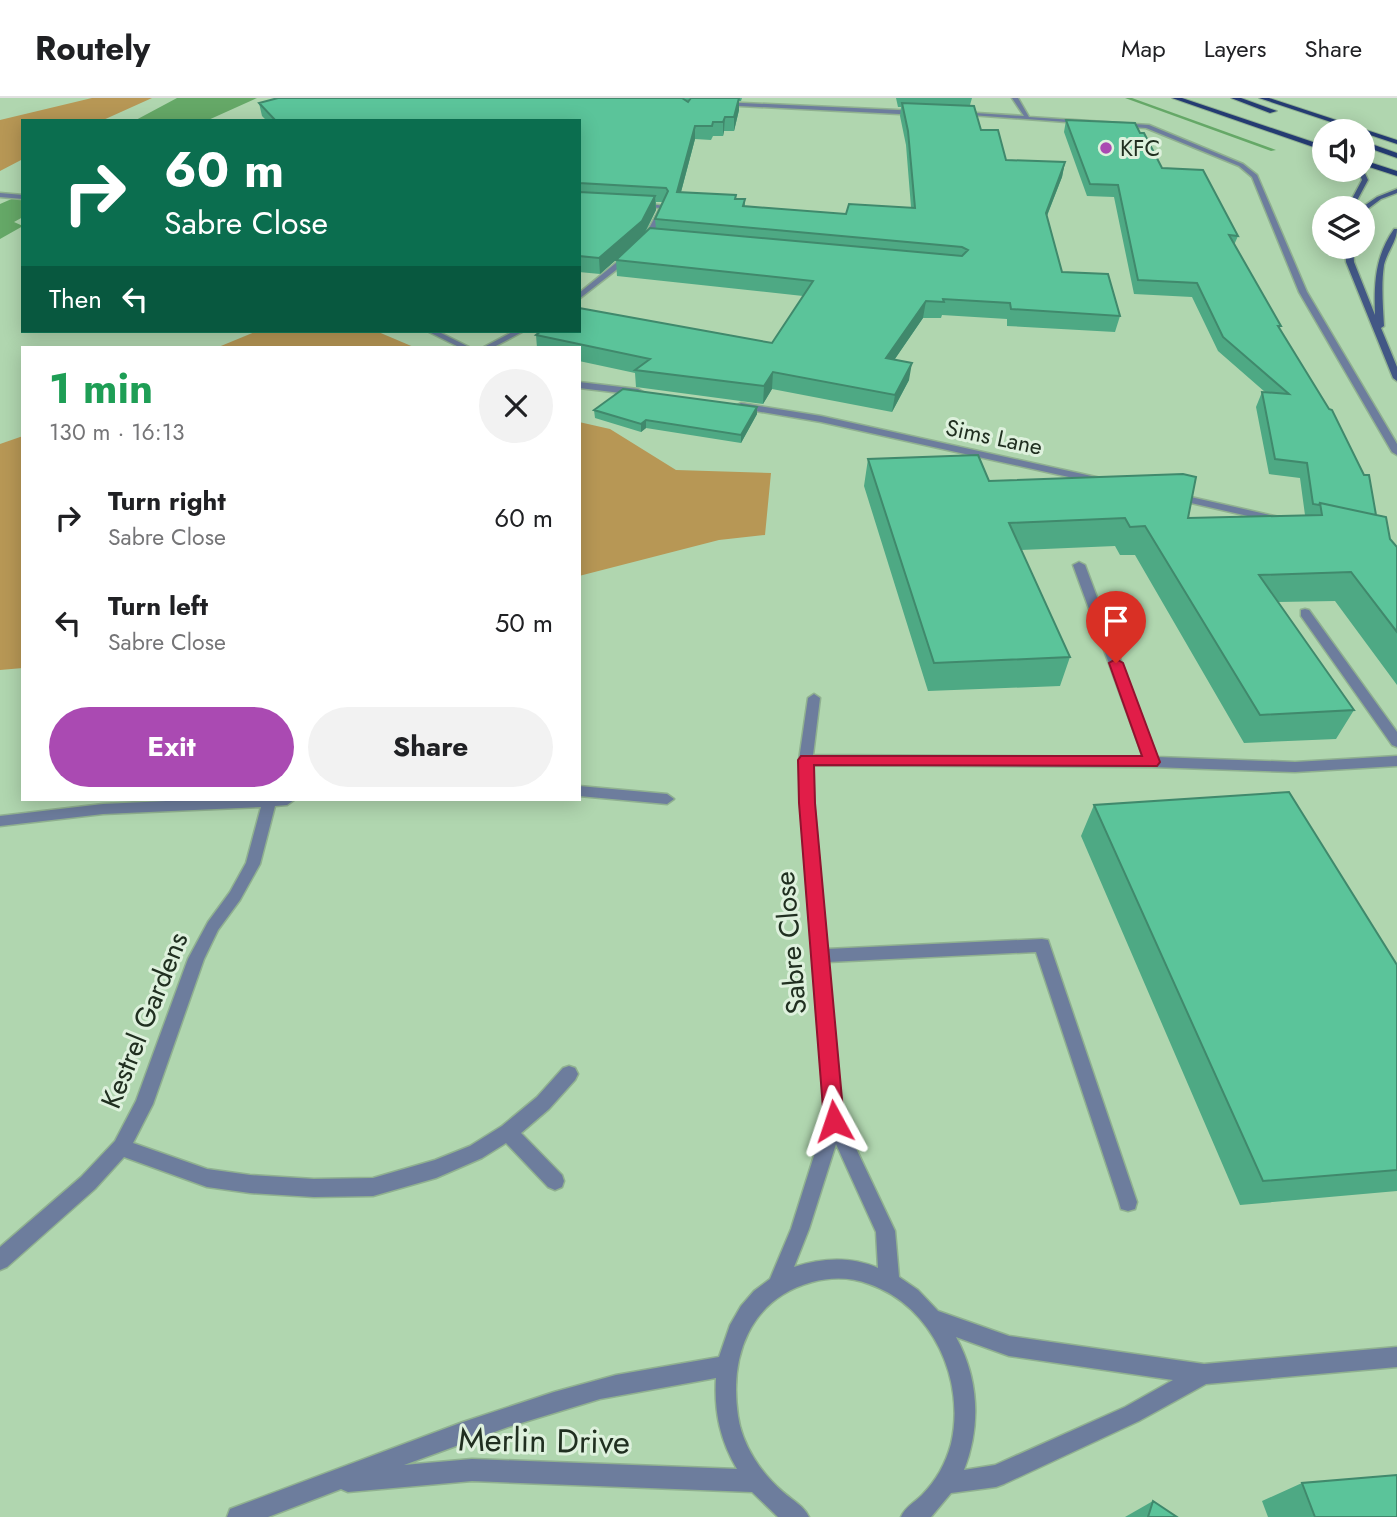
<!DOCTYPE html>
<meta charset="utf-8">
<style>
body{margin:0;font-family:Jost,sans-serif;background:#f2f2f2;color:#202124;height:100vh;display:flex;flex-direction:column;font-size:26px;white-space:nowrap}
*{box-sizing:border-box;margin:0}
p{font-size:23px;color:#757577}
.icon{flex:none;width:38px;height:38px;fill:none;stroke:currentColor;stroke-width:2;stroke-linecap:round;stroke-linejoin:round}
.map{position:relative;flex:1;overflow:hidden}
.sheet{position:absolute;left:21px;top:248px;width:560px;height:455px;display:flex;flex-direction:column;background:#fff;border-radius:0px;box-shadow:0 4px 18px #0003}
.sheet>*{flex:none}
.hud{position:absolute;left:21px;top:21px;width:560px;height:214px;border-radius:0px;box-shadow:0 4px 18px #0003;background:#0b6e4f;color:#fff;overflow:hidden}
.controls{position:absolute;left:1312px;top:21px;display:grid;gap:14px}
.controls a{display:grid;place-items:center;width:63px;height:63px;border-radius:50%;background:#fff;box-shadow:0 4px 18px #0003;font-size:35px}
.pin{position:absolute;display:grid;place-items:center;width:60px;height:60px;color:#fff;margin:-72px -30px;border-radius:50% 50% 50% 0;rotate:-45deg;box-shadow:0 0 7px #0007}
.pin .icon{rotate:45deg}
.me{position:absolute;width:77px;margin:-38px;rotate:355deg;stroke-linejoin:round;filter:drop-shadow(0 0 5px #0008)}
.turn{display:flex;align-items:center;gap:24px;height:147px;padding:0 28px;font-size:32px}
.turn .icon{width:91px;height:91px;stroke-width:2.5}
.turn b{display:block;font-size:49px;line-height:60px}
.then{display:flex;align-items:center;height:66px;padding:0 28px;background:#0003;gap:14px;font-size:26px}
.round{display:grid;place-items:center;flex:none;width:74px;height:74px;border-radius:37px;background:#f2f2f2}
.headline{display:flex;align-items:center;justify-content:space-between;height:119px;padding:0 28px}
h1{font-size:42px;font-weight:700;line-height:52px;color:#1e9e55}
.cta{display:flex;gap:14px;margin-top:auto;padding:14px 28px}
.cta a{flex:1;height:80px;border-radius:42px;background:#aa4ab2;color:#fff;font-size:28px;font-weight:700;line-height:80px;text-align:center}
.cta a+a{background:#f2f2f2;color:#202124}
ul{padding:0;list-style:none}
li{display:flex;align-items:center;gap:21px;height:105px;padding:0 28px}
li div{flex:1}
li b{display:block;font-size:26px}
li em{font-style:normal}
header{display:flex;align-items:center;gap:42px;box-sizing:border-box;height:98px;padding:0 35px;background:#fff;border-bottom:2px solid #e0e0e0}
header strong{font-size:33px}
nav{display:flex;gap:38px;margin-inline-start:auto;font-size:24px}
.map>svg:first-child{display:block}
.green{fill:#b79755}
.water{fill:#65a867}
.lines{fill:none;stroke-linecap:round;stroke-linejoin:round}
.stream{fill:#65a867;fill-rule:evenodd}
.street-casing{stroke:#90b190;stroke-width:3}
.secondary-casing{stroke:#90b190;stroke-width:3}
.primary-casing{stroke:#90b190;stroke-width:2}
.street{fill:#6d7d9d;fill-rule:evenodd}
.secondary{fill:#425785;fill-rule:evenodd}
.primary{fill:#243b72;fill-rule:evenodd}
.wall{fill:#4ea984;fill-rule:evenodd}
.shaded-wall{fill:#40896c}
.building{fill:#5bc49a;stroke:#40896c;stroke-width:2}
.route{fill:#e11d48;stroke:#92132f;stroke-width:2}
.poi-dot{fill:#aa4ab2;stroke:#def1dd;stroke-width:2.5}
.labels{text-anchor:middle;stroke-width:6;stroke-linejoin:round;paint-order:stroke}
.far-poi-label{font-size:23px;fill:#202f20;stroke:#def1dd;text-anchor:start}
.far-street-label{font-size:23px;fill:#202f20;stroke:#def1dd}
.street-label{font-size:28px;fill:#202f20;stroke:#def1dd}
.near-street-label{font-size:33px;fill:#202f20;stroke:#def1dd}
</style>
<header>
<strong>Routely</strong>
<nav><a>Map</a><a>Layers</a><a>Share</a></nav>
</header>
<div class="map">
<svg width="1397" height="1419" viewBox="0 0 1397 1419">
<rect width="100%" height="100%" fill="#b0d6af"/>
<path class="green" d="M92 0H152L101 23H23V61L0 73V22Z
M257 233H376L416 250H216Z
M579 324 610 331 676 372 771 375 765 437 719 442 579 478Z
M23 338V570L0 572V346Z"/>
<path class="water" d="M177 0H257L206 23H134Z
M23 96V119L14 124 23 128 0 141V106Z"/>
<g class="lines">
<path class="stream" d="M1125 0H1132L1276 52 1271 53Z"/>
<defs>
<path id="street" d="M1012 0H1018L1029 19 1149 27 1243 66 1257 77 1307 194 1397 346V357L1392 354 1299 194 1252 79 1239 68 1146 30 957 16 960 14 1024 18Z
M722 4 919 13 922 15 919 17 720 7Z
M0 95 23 97V101L0 99Z
M638 105 667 108 649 145 645 147 641 145 660 110 636 108Z
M627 156 634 158 579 201V195Z
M427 233H437L471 250H461Z
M514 233H524L492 250H482Z
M579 284 638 291 643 294 638 297 579 290Z
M741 305 821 318 1105 381 1110 384 1105 387 821 324 738 310 736 308Z
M1173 395 1279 419 1284 422 1279 425 1169 400V396Z
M1079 464 1085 467 1157 659 1295 664 1397 658V668L1295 674 1152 669 813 667 814 705 827 851 1042 841 1048 842 1137 1104 1135 1111 1128 1113 1121 1111 1119 1104 1036 854 828 864 843 1023 895 1133 899 1179 918 1192 938 1213 1009 1238 1204 1266 1397 1249V1269L1206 1286 1139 1323 1004 1386 996 1389 951 1395 931 1419H901C905 1409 914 1405 922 1397 936 1383 946 1365 951 1346 966 1283 933 1208 869 1186 851 1179 830 1179 812 1184 750 1201 729 1258 738 1318 742 1347 761 1375 783 1394 792 1402 804 1408 809 1419H778L752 1394 472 1383 348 1394 341 1391 268 1419H227L230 1411 238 1408 463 1324 554 1294 616 1277 719 1259 730 1227 741 1208 754 1193 770 1181 791 1131 825 1023 800 705 799 662 808 600 814 596 820 600 813 657 1143 659 1073 467ZM836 1046 876 1134 878 1170C850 1158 822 1160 794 1169L809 1131ZM956 1239 1009 1258 1173 1282 1125 1309 995 1367 964 1372C981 1328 979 1281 956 1239ZM716 1280C714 1314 720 1342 737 1371L472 1361 404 1367 508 1329 600 1301Z
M1305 511 1309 512 1397 634V649L1392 647 1301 518V512Z
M579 688 667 696 674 701 667 706 579 698Z
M187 702H294L287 707 275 708 260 766 240 802 218 832 204 861 153 1006 133 1045 207 1071 250 1077 314 1081 373 1080 435 1062 470 1048 502 1028 537 999 563 970 569 968 575 970 578 976 575 982 549 1011 521 1035 562 1077 564 1083 562 1089 555 1092 548 1089 506 1045 482 1060 436 1080 373 1098 314 1099 250 1095 207 1089 124 1059 95 1091 7 1169 0 1172V1149L81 1079 115 1043 136 1003 188 861 208 824 230 794 246 765 261 709 103 716 0 728V718L103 706Z"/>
<path id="secondary" d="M1363 71 1368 82 1353 110H1347L1362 82 1358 72Z
M1397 91V95L1381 101 1365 113 1361 110 1377 99Z
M1394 131H1397C1397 143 1387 154 1384 167 1381 187 1383 208 1384 228L1381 230 1397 269V283L1393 280 1346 164 1345 149H1353L1354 164 1375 217C1374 185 1375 158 1394 131Z"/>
<path id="primary" d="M1172 0H1182L1325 48V53Z
M1231 0H1241L1277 13 1270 15Z
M1259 0H1269L1397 42V46Z
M1363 43 1397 55V60L1363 48Z
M1363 62 1397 73V78L1363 67Z"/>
</defs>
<use href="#street" class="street-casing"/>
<use href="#secondary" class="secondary-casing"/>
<use href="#primary" class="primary-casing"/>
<use href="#street" class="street"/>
<use href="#secondary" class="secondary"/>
<use href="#primary" class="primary"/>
</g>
<path class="wall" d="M278 0H690L688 4 691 0H742L741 3H739V12L734 33H724L723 38H713L711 42 695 41 681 94 745 101V108L846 116 911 109 906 47 900 18 901 9H898L896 0H972L970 7 981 32 1006 62 1065 64 1062 79 1047 118 1062 174 1120 218 1115 234 1007 228V221L942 217 941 220H923L894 262 909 282 892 314 772 291 763 306 636 289 635 275 579 263V250H537L536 237 772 245 803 198 617 178 616 162 624 155 600 176 579 174V23H267L262 18 259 5ZM656 104H663L655 121 656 131 644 137 656 112Z
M1066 22 1140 35 1162 70 1238 138 1234 147 1281 228 1279 231 1376 417 1390 441 1397 449V587L1335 503 1278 504 1354 612 1336 641 1244 645 1135 457H1120L1115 448 1021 452 1070 559 1060 588 928 593 864 388 868 361 1188 420 1305 417 1300 380 1269 376 1256 309 1262 294H1265L1218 253 1192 199 1134 196 1114 99 1087 98 1064 34Z
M594 312 757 316 741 345 646 330 641 334 595 320Z
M1094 707 1397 867V1093L1240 1107 1081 738Z
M1302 1385 1397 1419H1268L1262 1403Z
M1153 1403 1177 1419H1125Z"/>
<path class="shaded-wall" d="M739 0V12L734 33V19Z
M725 19 724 33 723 38V24Z
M695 28V41L677 109V94Z
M1065 64 1062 79 1042 130 1046 115Z
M655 98 656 112 643 138 600 176 599 160Z
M926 203 923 220 884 277 886 260Z
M912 265 909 282 892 314 895 297Z
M773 274 772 291 763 306 764 288Z
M757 309V316L741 345V337Z
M646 322V330L641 334V326Z"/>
<path class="building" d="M278 0H682L688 4 691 0H739L734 19H725L723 24H713L712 28H695L677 94 736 97 735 101H745L743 108 846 116 849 106 915 110 908 33 902 5 974 8 981 32H998L1006 62 1065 64 1046 115 1062 174 1108 176 1120 218 1011 211 1010 205 943 201 944 204 926 203 886 260 912 265 895 297 773 274 764 288 635 272 650 261 536 237 541 233H579V210L772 245 813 183 616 162 650 130 962 158 968 152 962 149 655 121 668 93 666 90 579 85V23H276L259 5Z
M1066 22 1135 25 1140 35H1144L1162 70 1203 72 1238 138 1229 137 1281 228H1278L1329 311 1332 312 1364 377H1369L1376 417 1320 405 1319 407 1313 406 1307 365 1275 361 1262 294 1289 296 1223 239 1197 185 1138 182 1118 87 1090 86Z
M579 94 655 98 642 123 599 160 579 158Z
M623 291 757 309 741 337 646 322 641 326 594 312Z
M978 357 989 383 1183 376 1196 379 1188 420 1322 417 1320 405 1386 419 1390 441 1397 449V534L1351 474 1259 477 1354 612 1260 617 1145 428 1130 429 1125 420 1009 425 1070 559 934 565 868 361Z
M1289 694 1397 867V1072L1263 1083 1094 707Z
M1397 1377V1419H1315L1302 1385Z
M1153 1403 1177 1419H1148Z"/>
<path class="route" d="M1116 561 1123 565 1160 664 1157 668 814 667 815 705 844 1023 841 1029 834 1032 827 1029 824 1023 799 705 798 662 801 658H1142L1109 565Z"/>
<circle class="poi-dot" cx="1106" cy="50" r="7"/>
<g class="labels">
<g class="far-poi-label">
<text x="1120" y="58">KFC</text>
</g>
<g class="far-street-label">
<text transform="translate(994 339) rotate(12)" y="8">Sims Lane</text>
</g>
<g class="street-label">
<text transform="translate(790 845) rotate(-95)" y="10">Sabre Close</text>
<text transform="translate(144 922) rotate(-68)" y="10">Kestrel Gardens</text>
</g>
<g class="near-street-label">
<text transform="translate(544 1342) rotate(1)" y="12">Merlin Drive</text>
</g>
</g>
</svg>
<div class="controls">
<a><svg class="icon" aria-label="sound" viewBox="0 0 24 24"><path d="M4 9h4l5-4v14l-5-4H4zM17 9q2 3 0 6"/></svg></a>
<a><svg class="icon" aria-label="layers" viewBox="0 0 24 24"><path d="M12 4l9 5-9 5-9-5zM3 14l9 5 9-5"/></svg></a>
</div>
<div class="pin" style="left:1116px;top:565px;background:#d93025"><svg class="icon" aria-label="arrive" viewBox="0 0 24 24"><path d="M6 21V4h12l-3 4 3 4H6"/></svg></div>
<svg class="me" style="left:834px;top:1023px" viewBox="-20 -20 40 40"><path d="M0-17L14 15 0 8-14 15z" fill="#e11d48" stroke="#fff" stroke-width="4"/></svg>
<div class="hud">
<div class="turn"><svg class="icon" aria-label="right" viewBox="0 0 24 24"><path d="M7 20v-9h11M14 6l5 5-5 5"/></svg><div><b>60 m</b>Sabre Close</div></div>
<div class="then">Then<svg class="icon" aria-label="left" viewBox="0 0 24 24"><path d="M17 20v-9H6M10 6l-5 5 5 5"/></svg></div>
</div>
<section class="sheet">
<div class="headline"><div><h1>1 min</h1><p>130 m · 16:13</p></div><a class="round"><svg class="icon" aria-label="close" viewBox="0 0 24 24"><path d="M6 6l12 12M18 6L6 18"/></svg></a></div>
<ul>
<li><svg class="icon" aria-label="right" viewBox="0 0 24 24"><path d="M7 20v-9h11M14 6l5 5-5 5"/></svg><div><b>Turn right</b><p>Sabre Close</p></div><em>60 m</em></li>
<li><svg class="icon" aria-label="left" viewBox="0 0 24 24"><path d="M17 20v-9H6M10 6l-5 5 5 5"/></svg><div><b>Turn left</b><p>Sabre Close</p></div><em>50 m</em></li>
</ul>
<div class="cta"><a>Exit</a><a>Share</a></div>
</section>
</div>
